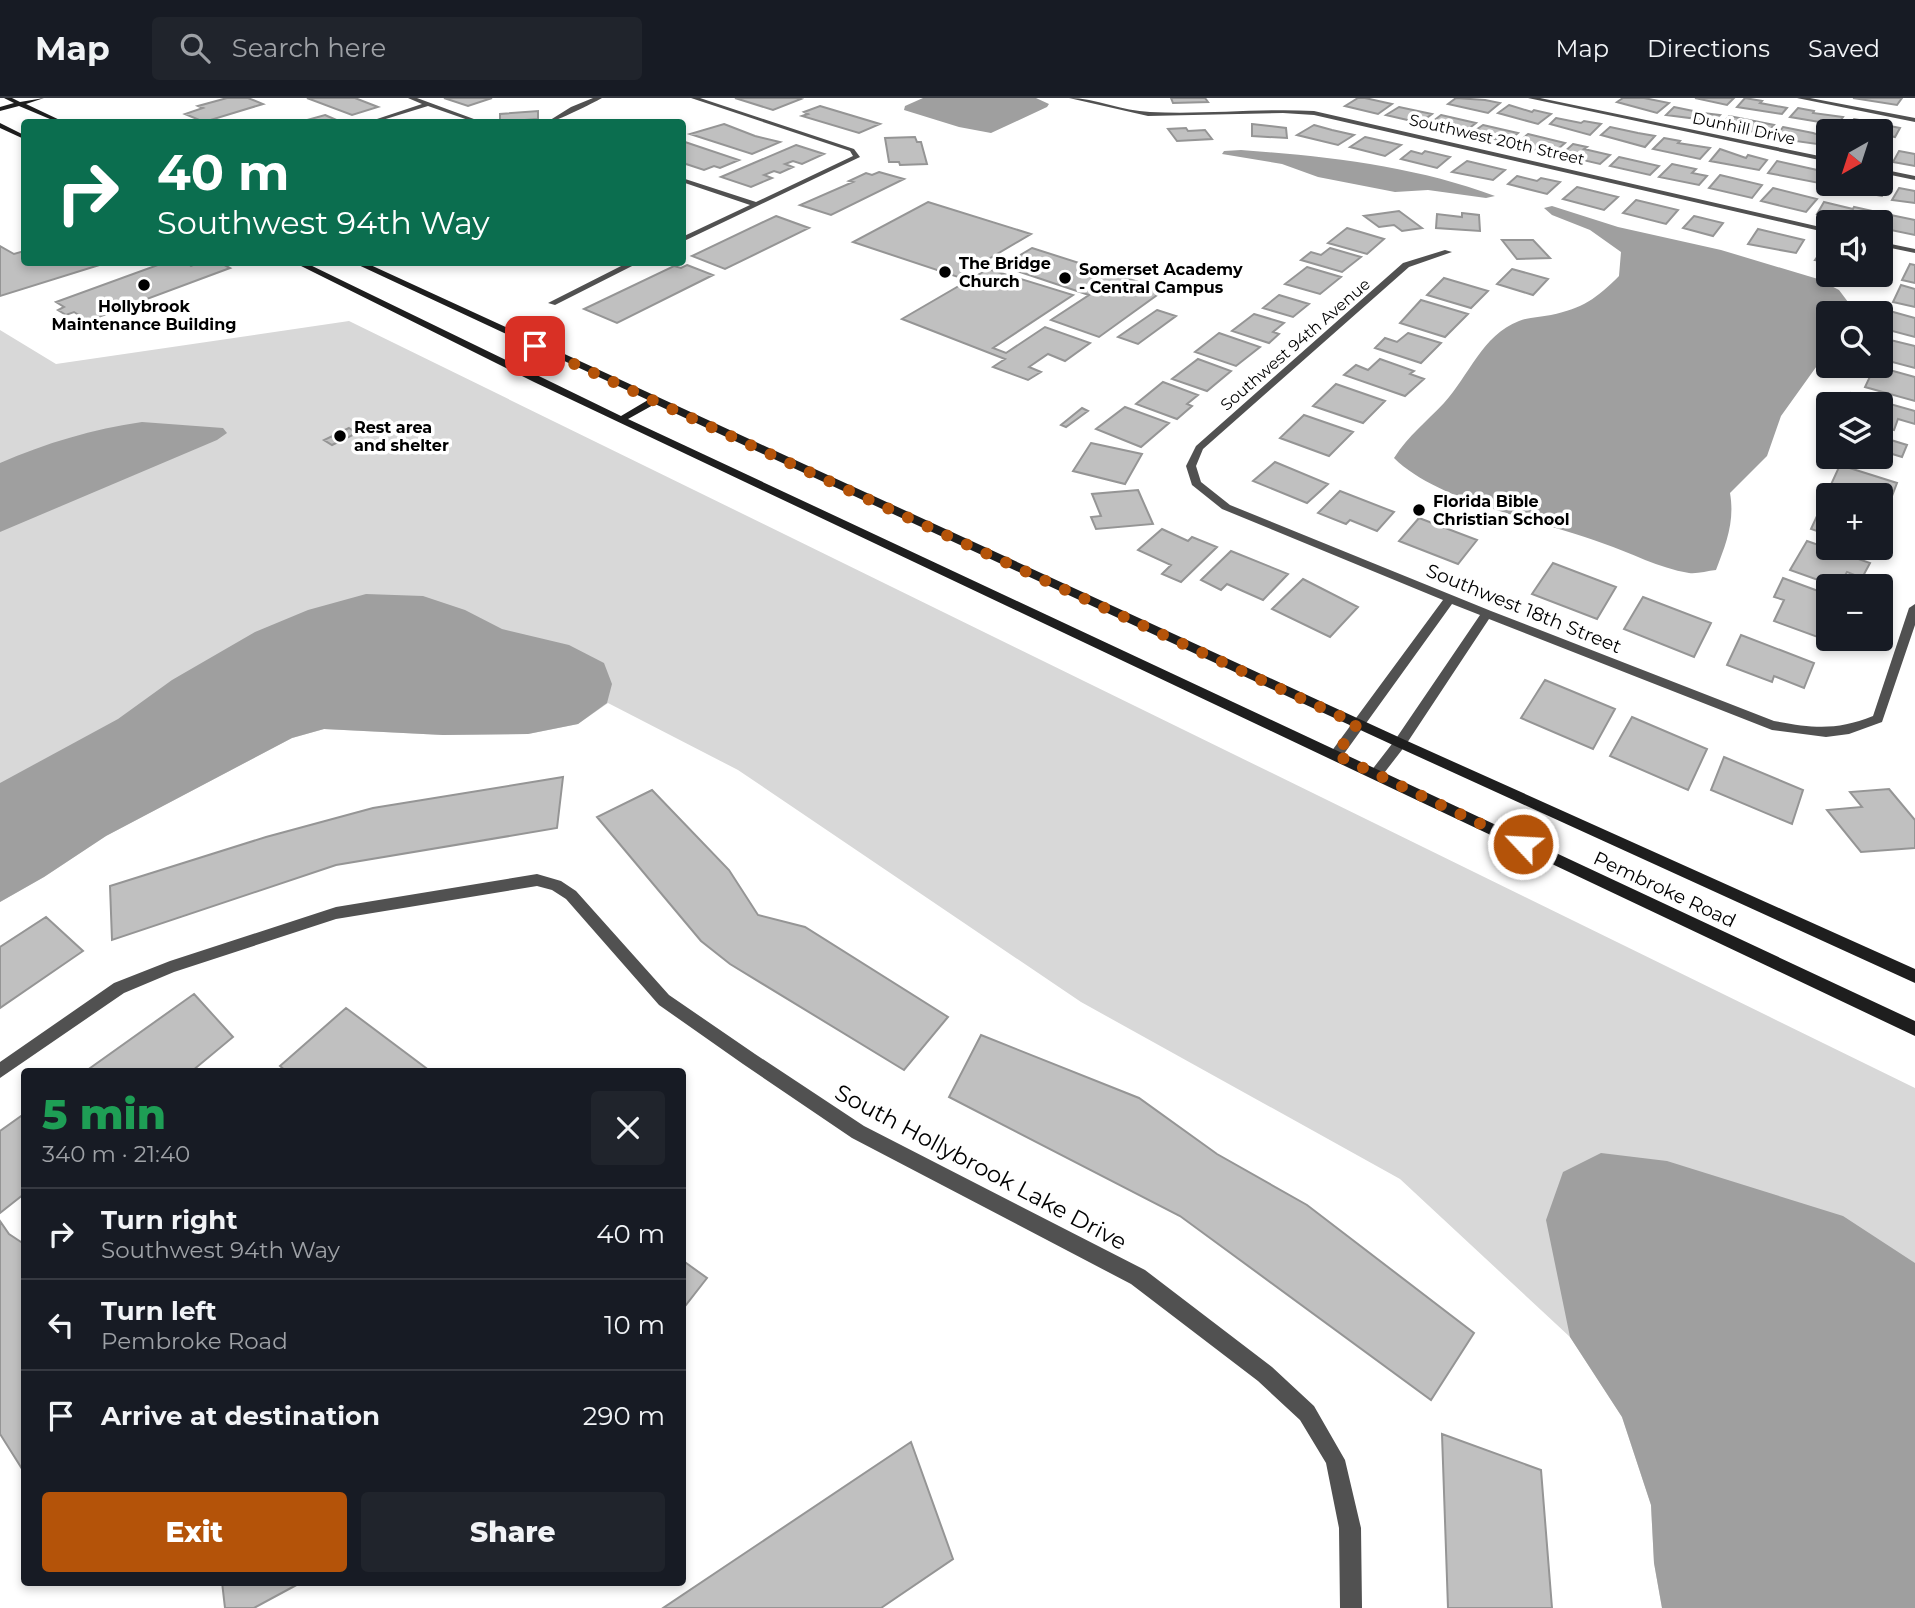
<!DOCTYPE html>
<meta charset="utf-8">
<style>
body{margin:0;font-family:Montserrat,sans-serif;background:#20242c;color:#f1f3f6;height:100vh;display:flex;flex-direction:column;font-size:26px;white-space:nowrap}
*{box-sizing:border-box;margin:0}
p{font-size:23px;color:#9ea1a6}
.icon{flex:none;width:38px;height:38px;fill:none;stroke:currentColor;stroke-width:2;stroke-linecap:round;stroke-linejoin:round}
.map{position:relative;flex:1;overflow:hidden}
.side{position:absolute;left:21px;top:970px;width:665px;height:518px;display:flex;flex-direction:column;background:#171b24;border-radius:7px;box-shadow:0 4px 10px #0003}
.side>*{flex:none}
.guide{position:absolute;left:21px;top:21px;width:665px;height:147px;border-radius:7px;box-shadow:0 4px 10px #0003;background:#0b6e4f;color:#fff;overflow:hidden}
.needle{width:46px;rotate:219deg}
.tools{position:absolute;left:1816px;top:21px;display:grid;gap:14px}
.tools a{display:grid;place-items:center;width:77px;height:77px;border-radius:7px;background:#171b24;box-shadow:0 4px 10px #0003;font-size:35px}
.pin{position:absolute;display:grid;place-items:center;width:60px;height:60px;color:#fff;margin:-30px;border-radius:14px;box-shadow:0 4px 10px #0006}
.me{position:absolute;width:77px;margin:-38px;rotate:295deg;stroke-linejoin:round;filter:drop-shadow(0 0 5px #0008)}
.turn{display:flex;align-items:center;gap:24px;height:147px;padding:0 21px;font-size:32px}
.turn .icon{width:91px;height:91px;stroke-width:2.5}
.turn b{display:block;font-size:49px;line-height:60px}
.round{display:grid;place-items:center;flex:none;width:74px;height:74px;border-radius:7px;background:#20242c}
.headline{display:flex;align-items:center;justify-content:space-between;height:119px;padding:0 21px}
h1{font-size:42px;font-weight:800;line-height:52px;color:#1e9e55}
.action{display:flex;gap:14px;margin-top:auto;padding:14px 21px}
.action a{flex:1;height:80px;border-radius:7px;background:#b45309;color:#fff;font-size:28px;font-weight:800;line-height:80px;text-align:center}
.action a+a{background:#20242c;color:#f1f3f6}
ul{padding:0;list-style:none}
li{display:flex;align-items:center;gap:21px;height:91px;padding:0 21px;border-top:2px solid #363941}
li div{flex:1}
li b{display:block;font-size:26px}
li em{font-style:normal}
header{display:flex;align-items:center;gap:42px;box-sizing:border-box;height:98px;padding:0 35px;background:#171b24;border-bottom:2px solid #363941}
header strong{font-size:33px}
nav{display:flex;gap:38px;margin-inline-start:auto;font-size:24px}
.search{width:490px;height:63px;background:#20242c;display:flex;align-items:center;gap:18px;box-sizing:border-box;padding:0 24px;border-radius:7px;color:#9ea1a6;font-size:26px}
.map>svg:first-child{display:block}
.green{fill:#d8d8d8}
.water{fill:#9f9f9f}
.building{fill:#c0c0c0;stroke:#959595;stroke-width:2}
.lines{fill:none;stroke-linecap:round;stroke-linejoin:round}
.minor{fill:#515151;fill-rule:evenodd}
.secondary{fill:#1e1e1e;fill-rule:evenodd}
.route{stroke:#b45309;stroke-width:12;stroke-dasharray:0 21.6}
.poi-dot{fill:#000;stroke:#fff;stroke-width:2.5}
.labels{text-anchor:middle;stroke-width:7;stroke-linejoin:round;paint-order:stroke}
.far-street-label{font-size:16px;fill:#000;stroke:#fff}
.far-poi-label{font-size:16px;font-weight:bold;fill:#000;stroke:#fff;text-anchor:start}
.street-label{font-size:19px;fill:#000;stroke:#fff}
.near-street-label{font-size:23px;fill:#000;stroke:#fff}
</style>
<header>
<strong>Map</strong>
<div class="search"><svg class="icon" aria-label="search" viewBox="0 0 24 24"><circle cx="10" cy="10" r="6"/><path d="M15 15l6 6"/></svg>Search here</div>
<nav><a>Map</a><a>Directions</a><a>Saved</a></nav>
</header>
<div class="map">
<svg width="1915" height="1510" viewBox="0 0 1915 1510">
<rect width="100%" height="100%" fill="#fff"/>
<path class="green" d="M349 223 1915 990V1510H1662L1654 1465 1651 1407 1622 1319 1570 1239 1400 1081 1081 904 738 672 608 605 578 626 528 636 443 637 324 631 292 640 106 738 44 779 0 804V232L56 266Z"/>
<path class="water" d="M923 0H1036L1049 6 1047 9 991 35 959 29 904 12 905 8Z
M1241 52C1325 58 1415 68 1495 98L1486 100 1428 92 1395 94 1318 79 1282 66 1222 56 1224 53Z
M1552 108 1618 129 1721 152 1818 181 1839 192 1851 208 1848 215H1829V251L1781 318 1767 358 1730 395C1735 424 1726 446 1716 472 1707 473 1697 476 1689 475 1658 470 1632 455 1602 445 1543 423 1438 404 1394 360 1409 337 1425 325 1444 305 1469 278 1482 237 1519 223 1529 219 1541 219 1551 217 1583 210 1596 201 1619 178L1621 154 1590 132 1552 117 1544 110Z
M142 324 223 330 227 335 217 342 0 434V365C46 345 93 331 142 324Z
M366 496 423 498 465 512 502 531 569 547 604 565 612 586 607 605 578 626 528 636 443 637 324 631 292 640 106 738 44 779 0 804V685L118 621 172 582 255 534 308 512Z
M1601 1055 1667 1063 1843 1118 1915 1165V1510H1662L1654 1465 1651 1407 1622 1319 1570 1239 1546 1122 1563 1074Z"/>
<path class="building" d="M227 0H248L263 6 204 24 185 16 203 10 198 8Z
M307 0H355L378 9 352 17Z
M444 0H492L468 8Z
M735 0H797L801 1 773 12Z
M1171 0H1205L1208 4 1173 5Z
M1358 0H1365L1392 6 1378 16 1345 8Z
M1456 0 1485 2 1500 5 1488 15 1448 6Z
M1623 0H1644L1669 5 1657 15 1617 4Z
M1695 0H1734L1727 7Z
M1745 0 1762 3 1760 5 1787 10 1782 16 1737 9Z
M1853 0H1902L1897 7Z
M1509 7 1532 14 1534 12 1551 16 1538 26 1498 15Z
M820 8 880 26 859 35 802 18 808 16 804 14Z
M1399 9 1432 16 1420 25 1386 17Z
M1674 9 1703 15 1720 17 1711 27 1694 23 1697 21 1666 17Z
M1798 10 1814 13 1813 15 1843 19 1837 27 1790 19Z
M538 13V21L500 24V16Z
M325 17 341 24H300Z
M1441 17 1476 25 1463 35 1428 27Z
M1729 18 1774 27 1766 36 1720 28Z
M1556 20 1581 25 1584 23 1601 26 1590 37 1550 26Z
M1854 21 1900 30 1895 39 1881 36V33L1847 31Z
M724 26 755 38 780 44 752 56 690 36Z
M1252 26 1286 30 1287 40 1252 38Z
M1314 27 1332 32 1354 37 1338 47 1297 37Z
M1483 27 1518 35 1506 45 1473 34Z
M1610 29 1638 35 1655 38 1645 49 1601 37Z
M1783 29 1813 35 1828 40 1824 47 1775 40Z
M1186 30 1188 33 1205 32 1212 41 1177 43 1168 31Z
M1528 36 1565 45 1552 56 1515 47Z
M915 39 917 44H921L927 66 900 67 899 64H889L885 40Z
M1365 39 1401 47 1385 58 1350 49Z
M1664 40 1680 43 1678 45 1710 50 1700 61 1653 51Z
M682 43 739 62 720 70 714 68 704 72 686 66 682 64Z
M1573 46 1587 49 1584 51 1610 57 1600 66 1561 57Z
M796 47 824 56 802 66 793 63 785 66 793 69 780 75 774 73 764 77 772 80 751 89 721 79Z
M1720 51 1746 60 1748 57 1767 62 1759 72 1710 63Z
M1411 53 1422 56 1425 53 1450 59 1437 70 1401 61Z
M1899 53 1915 56V68L1893 64Z
M1619 59 1659 68 1650 77 1610 68Z
M1467 63 1505 72 1493 82 1452 74Z
M1777 63 1826 74 1819 85 1768 75Z
M1672 66 1696 71 1692 75 1707 78 1699 87 1659 79Z
M879 74 904 81 831 117 800 107 853 84 849 83 866 75 872 77Z
M1720 77 1762 87 1752 100 1709 90Z
M1517 78 1537 83 1541 80 1560 84 1547 96 1508 86Z
M1831 86H1867L1886 90 1882 98 1829 89Z
M1577 89 1618 99 1604 112 1563 101Z
M1773 90 1817 101 1806 114 1761 103Z
M1899 90 1915 93V105L1892 102Z
M1636 102 1678 112 1666 126 1623 115Z
M928 104 1031 136 958 179 853 144Z
M1824 104 1853 111 1854 109 1872 113 1865 124H1859L1817 116Z
M1399 113 1422 130 1402 133 1394 127 1379 129 1364 118Z
M1462 115 1479 117 1480 133 1436 130 1437 116 1462 119Z
M1881 115 1915 122V137L1881 130V124H1876Z
M776 118 809 130 725 171 692 158Z
M1694 118 1723 125 1713 138 1683 130Z
M1347 130 1384 141 1367 156 1328 145Z
M1758 131 1804 142 1796 155 1748 146Z
M1502 142H1533L1550 160 1517 161Z
M0 148 14 156 24 153V164H109L0 198Z
M1825 148 1829 149V165L1815 162Z
M1032 150 1164 192 1099 239 1051 222 1089 197 1002 168Z
M1330 150 1361 159 1342 174 1301 162 1311 154 1321 157Z
M166 164H185L191 168 201 164H219L230 170 88 223 74 214 66 217 58 212 64 209 56 204Z
M1910 166 1915 167V185L1902 182Z
M687 167 713 177 617 225 584 211 674 168 681 170Z
M1307 169 1341 179 1320 196 1285 186Z
M988 171 1073 197 993 250 1006 255 1045 229 1090 245 1065 263 1048 256 1029 269 1041 274 1028 282 993 269 1005 261 902 221Z
M1512 171 1548 181 1533 197 1497 186Z
M1444 180 1488 193 1471 210 1427 197Z
M1901 187 1915 191V209L1893 204Z
M1279 197 1309 206 1293 219 1263 210Z
M1421 202 1468 216 1445 239 1400 225Z
M1157 212 1176 218 1138 246 1118 239Z
M1886 212 1915 220V239L1881 230V223Z
M1254 216 1284 225 1273 234 1279 236 1269 245 1232 233Z
M1219 235 1260 249 1236 268 1195 254Z
M1408 235 1441 245 1421 265 1375 250 1385 240 1397 244Z
M1886 241 1915 248V270L1881 261V251Z
M1198 261 1231 273 1207 293 1172 281Z
M1380 261 1414 273 1410 276 1424 281 1405 298 1344 277 1356 267 1368 272Z
M1875 268 1915 279V303L1865 289Z
M1163 284 1198 297 1187 306 1192 308 1177 321 1136 306Z
M1336 286 1385 303 1363 325 1313 308Z
M1851 295 1915 313V326L1898 321 1894 332 1881 329V306H1846Z
M1125 309 1169 325 1141 349 1096 331Z
M1082 310 1088 313 1066 329 1061 327Z
M1304 317 1353 334 1329 358 1280 340Z
M349 330 357 335 332 347 324 342Z
M1881 339 1907 347 1902 359 1889 355 1883 369 1851 359H1881Z
M1091 345 1142 356 1125 386 1073 373Z
M1275 364 1328 386 1307 405 1253 383Z
M1840 367 1897 385 1892 398 1878 394 1877 397H1843L1828 393Z
M1138 392 1153 426 1096 431 1091 419 1101 418 1092 396Z
M1340 393 1394 414 1377 433 1350 422 1346 426 1318 415Z
M1824 403 1829 405V437L1811 431Z
M1419 420 1477 442 1458 466 1399 443Z
M1162 431 1188 443 1192 439 1217 449 1181 484 1162 476 1171 467 1138 452Z
M1807 443 1870 465 1862 480 1847 474 1839 488H1835L1790 472Z
M1231 453 1288 476 1263 502 1227 486 1221 492 1201 482Z
M1553 465 1616 489 1597 521 1532 496Z
M1783 480 1829 497V541H1839L1837 546 1774 523 1784 502 1774 499Z
M1303 481 1358 509 1330 539 1272 511Z
M1643 499 1711 525 1694 559 1624 531Z
M1741 537 1814 565 1804 590 1774 578 1772 584 1727 567Z
M1545 582 1615 611 1593 651 1521 620Z
M1632 619 1707 651 1688 692 1610 658Z
M1724 659 1803 692 1792 726 1711 692Z
M563 679 557 730 336 767 112 842 110 788 266 739 373 710Z
M1889 691 1915 722V750L1861 754 1827 712 1862 709 1850 694Z
M652 692 729 772 758 817 805 829 948 919 904 972 730 866 701 843 597 719Z
M46 819 83 853 0 910V849Z
M194 896 233 939 192 973H86Z
M346 910 430 973H286L280 968Z
M981 937 1139 1000 1217 1056 1307 1107 1474 1235 1431 1302 1180 1118 949 999Z
M24 1016V1096L0 1115V1033Z
M0 1123 9 1136 24 1146V1374L0 1336Z
M682 1162 707 1180 682 1212Z
M1442 1336 1541 1372 1552 1510H1448Z
M911 1344 953 1461 881 1510H663Z
M222 1484H302L254 1510H225Z"/>
<g class="lines">
<path class="minor" d="M408 0H417L482 24H474L428 8 376 24H368L422 6Z
M593 0H602C593 5 554 25 547 24L571 9Z
M691 0H700L854 51 860 59 682 144V139L750 107 682 84V80L756 104 853 58 850 53Z
M1069 0C1096 0 1122 13 1150 14 1204 17 1259 10 1314 13L1829 131V135L1314 17 1283 15 1148 18Z
M1528 0H1540L1829 60V64Z
M1797 0H1810L1915 20V24Z
M1881 71 1915 78V82L1881 75Z
M1881 144 1915 151V155L1881 148Z
M1445 152 1452 154 1409 169 1203 351 1196 368 1201 384 1230 407 1491 513 1774 623C1812 630 1836 633 1873 618L1909 510 1915 506V527L1882 624 1849 636 1826 639 1772 632 1489 521 1405 648 1381 679H1371L1369 676 1371 673 1395 642 1480 517 1452 506 1341 660H1331L1330 657 1331 654 1443 502 1222 411 1192 387 1186 368 1196 348 1403 165Z
M629 164H640L555 207 548 205Z
M537 776 561 783 576 793 669 897 755 956 864 1028 1145 1172 1272 1269 1314 1308 1345 1362 1361 1430 1362 1510H1340L1339 1430 1326 1365 1300 1322 1258 1283 1131 1186 852 1040 743 966 659 907 566 801 552 792 537 788 336 821 174 874 124 895 0 980V964L114 885 170 863 336 809Z"/>
<path class="secondary" d="M4 0H12L20 4 44 0 26 6 64 24H57L19 8 0 13V9L14 5Z
M0 25 24 37V41L0 30Z
M293 164H304L621 318 648 302 352 164H364L1405 642 1915 871V885L1395 648 655 306 628 321 1915 923V938L534 284Z"/>
</g>
<g class="lines">
<path class="route" d="M535 248 1357 626 1336 657 1523 746"/>
</g>
<g class="poi-dot">
<circle cx="945" cy="174" r="7"/>
<circle cx="1065" cy="180" r="7"/>
<circle cx="144" cy="187" r="7"/>
<circle cx="340" cy="338" r="7"/>
<circle cx="1419" cy="412" r="7"/>
</g>
<g class="labels">
<g class="far-street-label">
<text transform="translate(1744 30) rotate(12)" y="6">Dunhill Drive</text>
<text transform="translate(1497 41) rotate(13)" y="6">Southwest 20th Street</text>
<text transform="translate(1295 246) rotate(-41)" y="6">Southwest 94th Avenue</text>
</g>
<g class="far-poi-label">
<text x="959" y="171">The Bridge<tspan x="959" dy="18">Church</tspan></text>
<text x="1079" y="177">Somerset Academy<tspan x="1079" dy="18">- Central Campus</tspan></text>
<text x="144" y="214" text-anchor="middle">Hollybrook<tspan x="144" dy="18">Maintenance Building</tspan></text>
<text x="354" y="335">Rest area<tspan x="354" dy="18">and shelter</tspan></text>
<text x="1433" y="409">Florida Bible<tspan x="1433" dy="18">Christian School</tspan></text>
</g>
<g class="street-label">
<text transform="translate(1524 510) rotate(22)" y="7">Southwest 18th Street</text>
<text transform="translate(1665 791) rotate(25)" y="7">Pembroke Road</text>
</g>
<g class="near-street-label">
<text transform="translate(981 1069) rotate(28)" y="8">South Hollybrook Lake Drive</text>
</g>
</g>
</svg>
<div class="tools">
<a><svg class="needle" viewBox="-14 -14 28 28"><path d="M0-13l5 13h-10z" fill="#e53935"/><path d="M0 13l5-13h-10z" fill="#9ea1a6"/></svg></a>
<a><svg class="icon" aria-label="sound" viewBox="0 0 24 24"><path d="M4 9h4l5-4v14l-5-4H4zM17 9q2 3 0 6"/></svg></a>
<a><svg class="icon" aria-label="search" viewBox="0 0 24 24"><circle cx="10" cy="10" r="6"/><path d="M15 15l6 6"/></svg></a>
<a><svg class="icon" aria-label="layers" viewBox="0 0 24 24"><path d="M12 4l9 5-9 5-9-5zM3 14l9 5 9-5"/></svg></a>
<a>+</a>
<a>−</a>
</div>
<div class="pin" style="left:535px;top:248px;background:#d93025"><svg class="icon" aria-label="arrive" viewBox="0 0 24 24"><path d="M6 21V4h12l-3 4 3 4H6"/></svg></div>
<svg class="me" style="left:1523px;top:746px" viewBox="-20 -20 40 40"><circle r="17" fill="#b45309" stroke="#fff" stroke-width="3"/><path d="M0-11L8 9 0 5-8 9z" fill="#fff"/></svg>
<div class="guide">
<div class="turn"><svg class="icon" aria-label="right" viewBox="0 0 24 24"><path d="M7 20v-9h11M14 6l5 5-5 5"/></svg><div><b>40 m</b>Southwest 94th Way</div></div>
</div>
<section class="side">
<div class="headline"><div><h1>5 min</h1><p>340 m · 21:40</p></div><a class="round"><svg class="icon" aria-label="close" viewBox="0 0 24 24"><path d="M6 6l12 12M18 6L6 18"/></svg></a></div>
<ul>
<li><svg class="icon" aria-label="right" viewBox="0 0 24 24"><path d="M7 20v-9h11M14 6l5 5-5 5"/></svg><div><b>Turn right</b><p>Southwest 94th Way</p></div><em>40 m</em></li>
<li><svg class="icon" aria-label="left" viewBox="0 0 24 24"><path d="M17 20v-9H6M10 6l-5 5 5 5"/></svg><div><b>Turn left</b><p>Pembroke Road</p></div><em>10 m</em></li>
<li><svg class="icon" aria-label="arrive" viewBox="0 0 24 24"><path d="M6 21V4h12l-3 4 3 4H6"/></svg><div><b>Arrive at destination</b></div><em>290 m</em></li>
</ul>
<div class="action"><a>Exit</a><a>Share</a></div>
</section>
</div>
